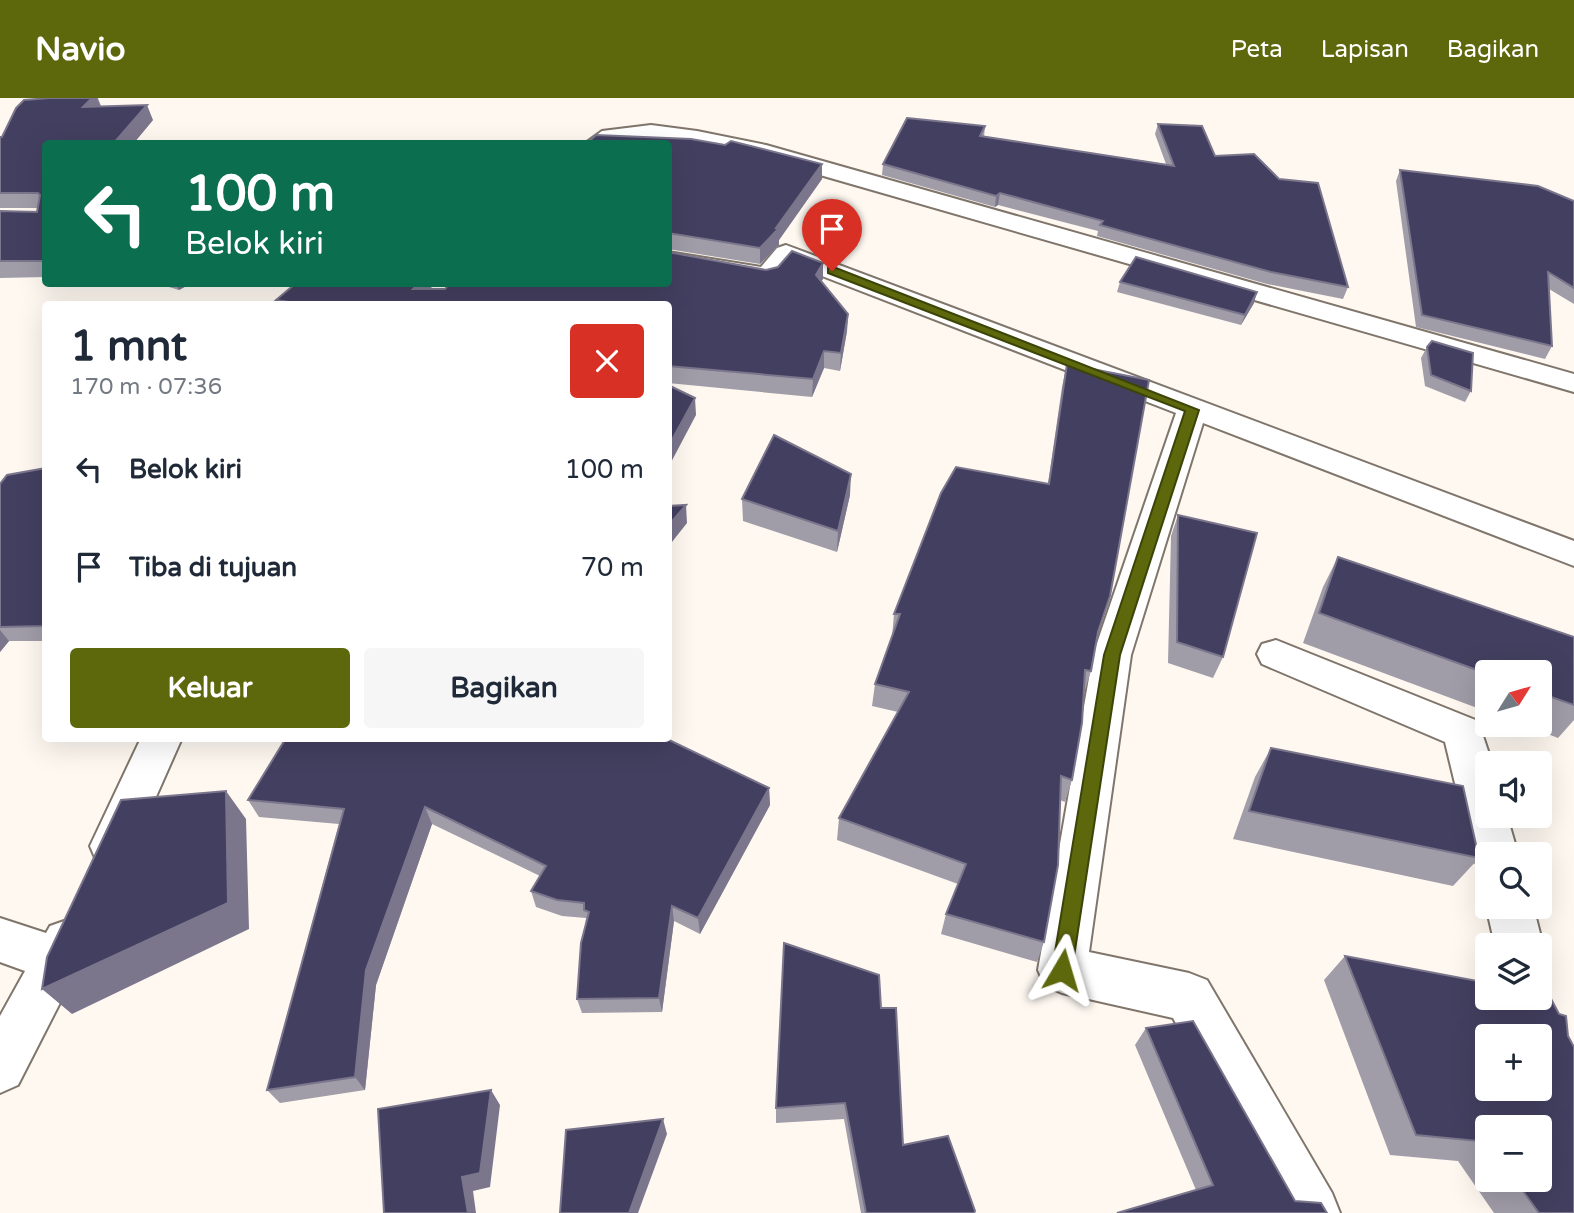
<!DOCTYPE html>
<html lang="id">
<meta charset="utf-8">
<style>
body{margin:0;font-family:"Varela Round",sans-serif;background:#f6f6f7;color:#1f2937;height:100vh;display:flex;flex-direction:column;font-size:26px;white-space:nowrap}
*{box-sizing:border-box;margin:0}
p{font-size:23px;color:#747a83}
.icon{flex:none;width:38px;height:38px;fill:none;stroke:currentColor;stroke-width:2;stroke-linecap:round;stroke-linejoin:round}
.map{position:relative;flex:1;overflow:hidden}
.panel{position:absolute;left:42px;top:203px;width:630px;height:441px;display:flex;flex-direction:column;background:#fff;border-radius:7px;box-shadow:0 7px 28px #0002}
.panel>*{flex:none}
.banner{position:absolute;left:42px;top:42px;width:630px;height:147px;border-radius:7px;box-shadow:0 7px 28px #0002;background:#0b6e4f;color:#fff;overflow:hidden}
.needle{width:46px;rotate:53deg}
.controls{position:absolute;left:1475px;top:562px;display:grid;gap:14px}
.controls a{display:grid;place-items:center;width:77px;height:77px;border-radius:7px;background:#fff;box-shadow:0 7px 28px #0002;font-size:35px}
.pin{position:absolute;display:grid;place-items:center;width:60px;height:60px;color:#fff;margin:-72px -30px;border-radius:50% 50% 50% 0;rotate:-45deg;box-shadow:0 0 7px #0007}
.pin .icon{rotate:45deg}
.me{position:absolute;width:77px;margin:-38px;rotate:7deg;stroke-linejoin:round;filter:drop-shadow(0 0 5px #0008)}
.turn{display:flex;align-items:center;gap:24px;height:147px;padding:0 28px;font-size:32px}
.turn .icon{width:91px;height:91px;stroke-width:2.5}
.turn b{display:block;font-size:49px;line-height:60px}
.round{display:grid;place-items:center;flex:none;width:74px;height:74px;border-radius:7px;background:#f6f6f7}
.head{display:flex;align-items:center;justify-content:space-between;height:119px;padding:0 28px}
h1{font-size:42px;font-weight:700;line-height:52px}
.button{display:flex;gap:14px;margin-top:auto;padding:14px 28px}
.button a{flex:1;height:80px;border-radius:7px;background:#5d680c;color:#fff;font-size:28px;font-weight:700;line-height:80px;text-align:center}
.button a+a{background:#f6f6f7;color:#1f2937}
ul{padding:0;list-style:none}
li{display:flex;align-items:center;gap:21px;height:98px;padding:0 28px}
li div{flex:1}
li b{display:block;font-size:26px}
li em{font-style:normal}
header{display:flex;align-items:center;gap:42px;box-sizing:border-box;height:98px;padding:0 35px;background:#5d680c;color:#fff}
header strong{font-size:33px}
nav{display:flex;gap:38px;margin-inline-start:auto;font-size:24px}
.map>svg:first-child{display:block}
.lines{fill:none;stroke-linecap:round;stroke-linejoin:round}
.minor-casing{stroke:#7f756b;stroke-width:4}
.minor{fill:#fff;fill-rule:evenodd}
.wall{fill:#a09ca8;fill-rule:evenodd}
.shaded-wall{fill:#7b768c}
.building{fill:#433f60;stroke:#7b768c;stroke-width:2;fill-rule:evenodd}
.route{fill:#5d680c;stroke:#3c4408;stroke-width:2}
</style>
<header>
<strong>Navio</strong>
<nav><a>Peta</a><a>Lapisan</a><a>Bagikan</a></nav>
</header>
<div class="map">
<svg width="1574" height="1115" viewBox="0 0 1574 1115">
<rect width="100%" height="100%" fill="#fef8f1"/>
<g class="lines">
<defs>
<path id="minor" d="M651 27 697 33 766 47 1574 276V294L754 58 651 40 584 46 602 33Z
M786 147 1574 443V468L1203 325 1131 557 1089 854 1189 875 1207 882 1332 1095 1340 1115H1281L1173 920 1062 895 1045 888 1038 872 1093 557 1176 315 791 166 776 184 767 186 668 170V154L761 169 777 150Z
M1276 542 1478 623 1492 665H1488V718H1507L1518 756H1488V773L1479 770 1472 756 1445 644 1262 566 1257 556 1262 546Z
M141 640H182L128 762 112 767 96 762 90 748Z
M1488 804V808H1533L1543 847 1540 854V847H1495L1486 808Z
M0 820 46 835 50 828 67 822 84 828 91 844 18 987 0 995V918L25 873 0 864Z"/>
</defs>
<use href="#minor" class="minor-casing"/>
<use href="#minor" class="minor"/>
</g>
<path class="wall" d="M49 0H98L101 8 153 22 133 46H46V179L0 180V113L37 114 38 110H0V39H2Z
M1158 26 1215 58 1348 189 1343 201 1267 186 1097 138 1098 133 998 107 995 109 882 77 883 66 985 28 984 39 1166 66 1155 36Z
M668 46 822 81 779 142V147L760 166 668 151Z
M1400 72 1574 103V206L1549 191 1552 248 1545 261 1416 229 1396 83Z
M823 165V181L821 184 848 216 847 233 840 273 824 270 812 299 668 285V206H278L276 202 295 186H434L430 191H445L766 172Z
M1120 184 1254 205 1241 227 1117 194Z
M159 186H190L179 192Z
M1427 249 1471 293 1465 304 1425 288 1421 260Z
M1067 266 1097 536 1091 573 1084 595 1072 682 1065 704 1060 702 1044 844 1037 864 941 836 946 816 958 786 837 742 839 720 898 614 872 608 875 586 892 539 894 516 1048 386 1062 289Z
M46 370V543H9L0 554V386Z
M850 397 837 454 743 423 742 401Z
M1178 417 1223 559 1213 580 1168 565 1171 438Z
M1338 459 1574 539V622L1558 640 1522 626H1540V574H1488V614L1303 545 1323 489Z
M1271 650 1479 760 1453 788 1233 741 1255 679Z
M769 690 770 707 700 836 674 823 662 914 582 915 577 901 586 820 562 818 536 809 531 793 540 778 432 726 376 887 365 992 280 1005 267 992 339 726 259 719 248 702Z
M1345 858 1568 938 1574 1115H1494L1458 1063 1390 1057 1324 882ZM1488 1029 1540 1082H1488Z
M881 910 903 1047 974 1115H861L844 1021 776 1025V1010Z
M1146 930 1295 1103 1327 1115 1196 1092 1135 947Z"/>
<path class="shaded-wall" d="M92 0H97L102 11 83 9Z
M147 7 153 22 133 46H113Z
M822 66V81L779 142V147L760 166V150L776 130Z
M1000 95 998 107 995 109 996 98Z
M823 165V181L815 193 816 177Z
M176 186H190L179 192Z
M418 186H434L419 206 413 191Z
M1257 194 1254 205 1241 227 1245 217Z
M848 216 847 233 840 273 841 255Z
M824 253V270L812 299 813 281Z
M695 300 696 317 668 370V349Z
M851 376 850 397 837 454 838 433Z
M686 407 687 425 668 449V428Z
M0 532 9 543 0 554Z
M769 690 770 707 700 836 698 820Z
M226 693 246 721 249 831 72 916 42 891Z
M425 709 432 726 376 887 365 992 355 979 366 872Z
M672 808 674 823 662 914 659 900Z
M491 992 500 1007 490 1089 473 1093 476 1115H468L462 1079Z
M663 1021 667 1036 638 1115H629Z"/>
<path class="building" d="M49 0H92L83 9 147 7 113 46H46V163H0V113L37 114 40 97 38 95H0V39H2L16 10 24 2Z
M907 20 985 28 980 38 1174 68 1158 26 1202 28 1215 58 1254 56 1279 81 1318 85 1348 189 1271 174 1100 127 1103 123 1000 95 996 98 883 66Z
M596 37 691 41 725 47 731 43 822 66 776 130H779L760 150 668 135V46H586Z
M1400 72 1538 88 1574 103V190L1548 174 1552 248 1422 217Z
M792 153 823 165 816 177 848 216 841 255 824 253 813 281 668 268V206H302L276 202 295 186H418L413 191H445L449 186H668V154L766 172 778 169Z
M1136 159 1257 194 1245 217 1120 184Z
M1432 243 1473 255 1471 293 1431 277 1427 249Z
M1067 266 1149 282 1110 498 1098 534 1091 573 1085 572 1082 625 1072 682 1061 678 1058 767 1044 844 946 816 966 766 839 720 909 594 875 586 900 516H894L941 395 956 369 1049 386Z
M668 287 695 300 668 349Z
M774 337 851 376 838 433 742 401Z
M46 370V528L0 529V386L7 377Z
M686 407 668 428V408Z
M1178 417 1257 435 1223 559 1177 544Z
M1338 459 1574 539V607L1540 595V574H1488V576L1319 515Z
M286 640H665L769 690 698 820 672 808 659 900 577 901 581 845 589 814 584 812V805L557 802 531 793 546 768 425 709 366 872 355 979 267 992 344 711 248 702Z
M1271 650 1463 688 1479 760 1249 713Z
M226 693 228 805 42 891 47 859 121 702Z
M784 845 879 877 881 910H896L903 1047 948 1038 975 1113 974 1115H866L845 1005 776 1010Z
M1345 858 1488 885V900H1540V895L1549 897 1559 916 1566 918 1568 938 1574 949V1115H1539L1515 1082H1540V1029H1488V1044L1416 1037ZM1488 938H1540V990H1488Z
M1193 923 1295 1103 1321 1105 1327 1115H1117L1213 1087 1146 930Z
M491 992 480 1075 462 1079 468 1115H383H384L378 1011Z
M663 1021 629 1115H560L566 1032Z"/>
<path class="route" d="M828 170H836L1199 312 1120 557 1072 872 1069 879 1062 882 1055 879 1052 872 1104 557 1185 313 828 175Z"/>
</svg>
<div class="controls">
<a><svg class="needle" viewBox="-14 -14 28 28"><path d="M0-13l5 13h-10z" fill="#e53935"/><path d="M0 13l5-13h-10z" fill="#747a83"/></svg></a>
<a><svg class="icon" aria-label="sound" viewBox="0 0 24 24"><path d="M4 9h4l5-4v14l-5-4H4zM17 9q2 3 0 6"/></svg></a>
<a><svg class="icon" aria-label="search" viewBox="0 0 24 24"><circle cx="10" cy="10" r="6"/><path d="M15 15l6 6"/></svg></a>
<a><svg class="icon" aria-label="layers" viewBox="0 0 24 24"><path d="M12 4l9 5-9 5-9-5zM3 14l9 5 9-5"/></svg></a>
<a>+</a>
<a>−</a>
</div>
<div class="pin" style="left:832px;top:173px;background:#d93025"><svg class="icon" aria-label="arrive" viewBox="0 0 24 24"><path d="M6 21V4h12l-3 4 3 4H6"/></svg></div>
<svg class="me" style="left:1062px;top:872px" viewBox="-20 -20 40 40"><path d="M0-17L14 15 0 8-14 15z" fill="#5d680c" stroke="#fff" stroke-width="4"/></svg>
<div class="banner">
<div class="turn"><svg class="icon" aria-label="left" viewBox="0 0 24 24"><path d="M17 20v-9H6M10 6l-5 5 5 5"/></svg><div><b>100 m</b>Belok kiri</div></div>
</div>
<section class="panel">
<div class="head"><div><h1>1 mnt</h1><p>170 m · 07:36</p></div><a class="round" style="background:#d93025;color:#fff"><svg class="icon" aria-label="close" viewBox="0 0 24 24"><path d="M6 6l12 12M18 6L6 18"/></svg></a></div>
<ul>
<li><svg class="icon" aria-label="left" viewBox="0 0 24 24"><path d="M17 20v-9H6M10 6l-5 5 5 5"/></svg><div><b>Belok kiri</b></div><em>100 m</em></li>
<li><svg class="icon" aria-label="arrive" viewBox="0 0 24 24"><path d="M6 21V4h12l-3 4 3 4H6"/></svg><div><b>Tiba di tujuan</b></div><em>70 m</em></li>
</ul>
<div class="button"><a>Keluar</a><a>Bagikan</a></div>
</section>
</div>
